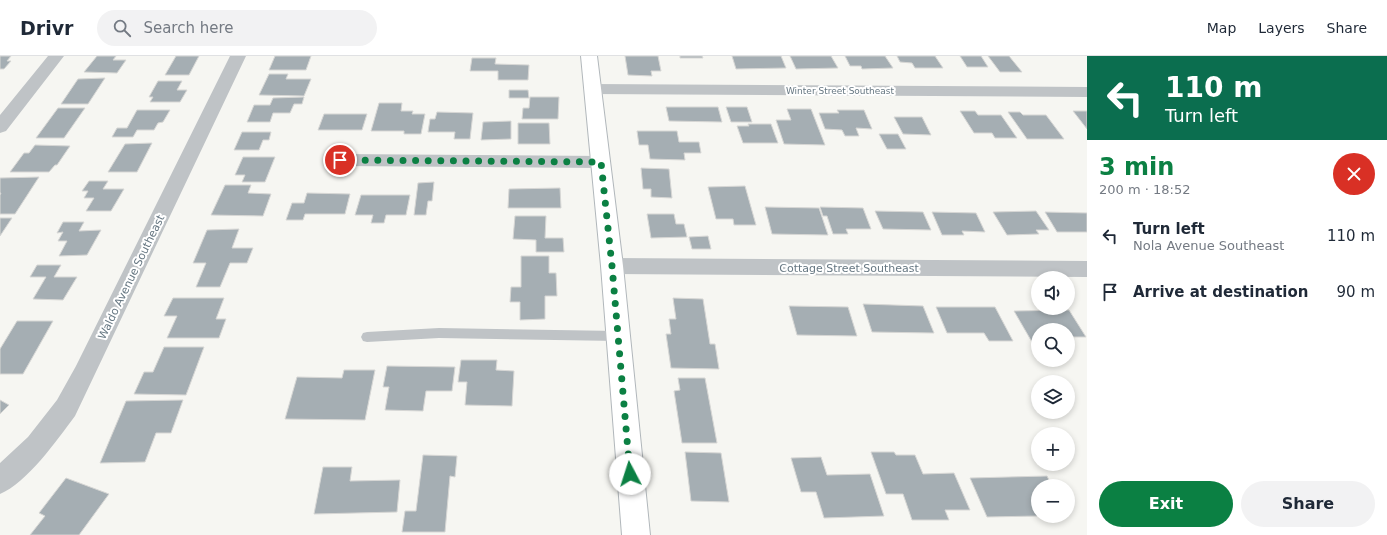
<!DOCTYPE html>
<meta charset="utf-8">
<style>
body{margin:0;font-family:"DejaVu Sans",sans-serif;background:#f2f2f3;color:#1f2937;height:100vh;display:flex;flex-direction:column;font-size:15px;white-space:nowrap}
*{box-sizing:border-box;margin:0}
p{font-size:13px;color:#747a83}
.icon{flex:none;width:22px;height:22px;fill:none;stroke:currentColor;stroke-width:2;stroke-linecap:round;stroke-linejoin:round}
.map{position:relative;flex:1;overflow:hidden}
.details{display:flex;flex-direction:column;background:#fff;width:300px}
.details>*{flex:none}
.hud{background:#0b6e4f;color:#fff;overflow:hidden}
.tools{position:absolute;left:1031px;top:215px;display:grid;gap:8px}
.tools a{display:grid;place-items:center;width:44px;height:44px;border-radius:50%;background:#fff;box-shadow:0 2px 6px #0003;font-size:20px}
.pin{position:absolute;display:grid;place-items:center;width:34px;height:34px;color:#fff;margin:-17px;border:2px solid #fff;border-radius:50%;box-shadow:0 1px 4px #0007}
.me{position:absolute;width:44px;margin:-22px;rotate:355deg;stroke-linejoin:round;filter:drop-shadow(0 0 3px #0008)}
.turn{display:flex;align-items:center;gap:14px;height:84px;padding:0 12px;font-size:18px}
.turn .icon{width:52px;height:52px;stroke-width:2.5}
.turn b{display:block;font-size:28px;line-height:34px}
.round{display:grid;place-items:center;flex:none;width:42px;height:42px;border-radius:21px;background:#f2f2f3}
.headline{display:flex;align-items:center;justify-content:space-between;height:68px;padding:0 12px}
h1{font-size:24px;font-weight:600;line-height:30px;color:#0b8043}
.button{display:flex;gap:8px;margin-top:auto;padding:8px 12px}
.button a{flex:1;height:46px;border-radius:24px;background:#0b8043;color:#fff;font-size:16px;font-weight:600;line-height:46px;text-align:center}
.button a+a{background:#f2f2f3;color:#1f2937}
ul{padding:0;list-style:none}
li{display:flex;align-items:center;gap:12px;height:56px;padding:0 12px}
li div{flex:1}
li b{display:block;font-size:15px}
li em{font-style:normal}
header{display:flex;align-items:center;gap:24px;box-sizing:border-box;height:56px;padding:0 20px;background:#fff;border-bottom:1px solid #e0e1e3}
header strong{font-size:19px}
nav{display:flex;gap:22px;margin-inline-start:auto;font-size:14px}
.search{width:280px;height:36px;background:#f2f2f3;display:flex;align-items:center;gap:10px;box-sizing:border-box;padding:0 14px;border-radius:22px;color:#747a83;font-size:15px}
main{display:flex;flex:1;min-height:0}
.map>svg:first-child{display:block}
.building{fill:#a5aeb3;stroke:#d7d7d5}
.lines{fill:none;stroke-linecap:round;stroke-linejoin:round}
.secondary-casing{stroke:#b1b7bb;stroke-width:2}
.lane{fill:#bfc3c6;fill-rule:evenodd}
.street{fill:#bfc3c6;fill-rule:evenodd}
.secondary{fill:#fff;fill-rule:evenodd}
.route{stroke:#0b8043;stroke-width:7;stroke-dasharray:0 12.6}
.labels{text-anchor:middle;stroke-width:4;stroke-linejoin:round;paint-order:stroke}
.far-street-label{font-size:9px;fill:#667782;stroke:#fff}
.street-label{font-size:11px;fill:#667782;stroke:#fff}
</style>
<header>
<strong>Drivr</strong>
<div class="search"><svg class="icon" aria-label="search" viewBox="0 0 24 24"><circle cx="10" cy="10" r="6"/><path d="M15 15l6 6"/></svg>Search here</div>
<nav><a>Map</a><a>Layers</a><a>Share</a></nav>
</header>
<main>
<div class="map">
<svg width="1087" height="479" viewBox="0 0 1087 479">
<rect width="100%" height="100%" fill="#f6f6f2"/>
<path class="building" d="M0 0H11L7 5H11L4 13H0Z
M97 0H116L113 4H126L117 17 84 16Z
M176 0H199L189 19H165Z
M275 0H311L306 14H269Z
M625 0H658L661 15H651L652 20 628 19Z
M680 0H702L703 2H680Z
M732 0H781L786 12 736 13Z
M790 0H831L838 12 796 13Z
M845 0H885L893 12 862 13 861 10H850Z
M897 0H935L943 12H915L912 7 900 6Z
M960 0H981L988 11H967Z
M988 0H1009L1022 16H1000Z
M472 2H496L495 8 529 9 528 24H498V15H470Z
M269 18H288L286 23H311L304 40 259 39Z
M105 22 88 48H61L78 23Z
M158 25H182L177 34H187L180 46H150L153 41H149Z
M509 34H528L529 42H509Z
M304 41 302 48H294L290 57H273L270 66H247L254 49H270L273 42Z
M530 41H559L558 63H522L523 52H529Z
M379 47H402L401 55H413L412 58H425L421 78H404V75H371Z
M666 51H718L722 66 669 65Z
M726 51H747L752 66H731Z
M58 52H85L64 82H36Z
M787 53H811L825 89 784 88 776 64H791Z
M137 54H170L163 66 158 67 154 74H137L133 81H112L117 72H127Z
M837 54H864L872 73 856 72 859 80H845L842 74 825 73 819 57H839Z
M960 55H975L978 59H1001L1017 82H995L992 77H974Z
M1073 55H1087V73Z
M437 56 473 57 470 83H454L455 76H428L430 63H435Z
M1008 56H1020L1023 59H1046L1064 83H1027Z
M324 58H367L362 74H318Z
M894 61H922L931 79 903 78Z
M511 65V83L481 84 483 66Z
M518 67H549L550 88H518Z
M748 68H771L778 87H743L737 70H749Z
M637 75H677L679 86H699L701 97H684L685 104 650 103 648 89H639Z
M242 76H271L269 84H263L259 94H234Z
M879 78H898L906 93H887Z
M152 87 137 116H108L125 88Z
M35 89 70 90 57 109H55L49 116H10L24 97H29Z
M243 101H275L265 126H242L245 119H235Z
M641 112 669 113 672 142 651 141V133H643Z
M39 121 15 158H0V139L1 137H0V122Z
M89 125H108L103 133H124L111 155H86L94 142H84L88 135H82Z
M434 126 432 145H428L426 159H414L418 127Z
M225 129H251L248 137 271 138 263 160 211 159Z
M745 130 756 169H734L733 163H716L708 131Z
M560 132 561 152H508L509 133Z
M307 137 350 138 345 158H305L303 164H286L292 147H304Z
M361 139H410L406 159H386L384 167H371L373 159H355Z
M765 151 819 152 828 179 772 178Z
M820 151 863 152 871 173H846L848 178H833L827 160H823Z
M875 155 923 156 931 174 883 173Z
M1036 155 1049 174H1036L1039 178 1007 179 993 156Z
M932 156 976 157 985 176 962 175 964 179H942Z
M1045 156 1087 157V176H1057Z
M647 158H674L676 168H684L687 181 651 182Z
M515 160H546L545 182H563L564 196H536V184L513 183Z
M0 162H12L0 180Z
M63 166H84L79 175 101 174 87 199 59 200 67 185H58L63 176 57 177Z
M239 173 232 192H253L247 207H230L220 231H196L206 207H193L207 174Z
M708 180 711 193H692L689 181Z
M521 200H549V217H556L557 240H545V263L520 264V246H510L511 231H521Z
M37 209H61L54 221H77L63 244 33 243 46 221H30Z
M173 242H224L216 263H226L219 282H167L177 260H164Z
M673 242 703 243 710 288H715L719 313 671 312 666 278H671L669 263H676Z
M863 248 923 250 934 277 872 276Z
M789 250 848 251 857 280 797 279Z
M936 251H995L1013 285H989L984 277H947Z
M1069 254 1086 281H1068V274H1038V293H1036L1014 255Z
M17 265H53L23 318H0V293Z
M164 291H204L186 339 134 338 144 316H153Z
M461 304H497L496 314 514 315 512 350 465 349 467 326H458Z
M387 310 455 311 452 335H426L423 355 385 354 389 331H383Z
M344 314H375L365 364 285 363 297 321 342 322Z
M678 322H705L717 387H682L674 335 680 334Z
M0 344 9 349 0 358Z
M183 344 171 377H156L145 406 100 407 126 345Z
M685 396 721 397 729 446 691 445Z
M871 396H894L896 399H915L923 418 954 417 970 454H945L949 464H912L903 438H886Z
M423 399 457 400 455 421 450 420 445 476H402L405 455H416Z
M821 401 827 419 870 418 884 460 824 462 816 436H801L791 402Z
M323 411H352L350 425 400 424 397 456 314 458Z
M1047 420 1052 430H1038V460L987 461 970 422Z
M66 422 109 438 79 479H30L45 460 39 457Z"/>
<g class="lines">
<defs>
<path id="secondary" d="M581 0H597L623 210 650 479H622L601 210Z"/>
</defs>
<use href="#secondary" class="secondary-casing"/>
<path class="lane" d="M439 272 618 275 622 276 624 280 622 284 618 285 439 282 367 286 363 285 361 281 363 277 367 276Z"/>
<path class="street" d="M48 0H64L6 75 0 77V59Z
M230 0H246L75 360C57 384 27 427 0 438V407L28 381 57 344 76 310Z
M592 28 1087 31V41L592 38 586 37 584 33 586 29Z
M340 98 601 100 608 101 610 106 608 111 601 112 340 110 333 109 331 104 333 99Z
M612 202 1087 205V221L612 218 604 216 601 210 604 204Z"/>
<use href="#secondary" class="secondary"/>
</g>
<g class="lines">
<path class="route" d="M340 104 601 106 612 210 630 418"/>
</g>
<g class="labels">
<g class="far-street-label">
<text x="840" y="38">Winter Street Southeast</text>
</g>
<g class="street-label">
<text x="849" y="216">Cottage Street Southeast</text>
<text transform="translate(131 221) rotate(-64)" y="4">Waldo Avenue Southeast</text>
</g>
</g>
</svg>
<div class="tools">
<a><svg class="icon" aria-label="sound" viewBox="0 0 24 24"><path d="M4 9h4l5-4v14l-5-4H4zM17 9q2 3 0 6"/></svg></a>
<a><svg class="icon" aria-label="search" viewBox="0 0 24 24"><circle cx="10" cy="10" r="6"/><path d="M15 15l6 6"/></svg></a>
<a><svg class="icon" aria-label="layers" viewBox="0 0 24 24"><path d="M12 4l9 5-9 5-9-5zM3 14l9 5 9-5"/></svg></a>
<a>+</a>
<a>−</a>
</div>
<div class="pin" style="left:340px;top:104px;background:#d93025"><svg class="icon" aria-label="arrive" viewBox="0 0 24 24"><path d="M6 21V4h12l-3 4 3 4H6"/></svg></div>
<svg class="me" style="left:630px;top:418px" viewBox="-20 -20 40 40"><circle r="19" fill="#fff"/><path d="M0-13L10 11 0 6-10 11z" fill="#0b8043"/></svg>
</div>
<section class="details">
<div class="hud">
<div class="turn"><svg class="icon" aria-label="left" viewBox="0 0 24 24"><path d="M17 20v-9H6M10 6l-5 5 5 5"/></svg><div><b>110 m</b>Turn left</div></div>
</div>
<div class="headline"><div><h1>3 min</h1><p>200 m · 18:52</p></div><a class="round" style="background:#d93025;color:#fff"><svg class="icon" aria-label="close" viewBox="0 0 24 24"><path d="M6 6l12 12M18 6L6 18"/></svg></a></div>
<ul>
<li><svg class="icon" aria-label="left" viewBox="0 0 24 24"><path d="M17 20v-9H6M10 6l-5 5 5 5"/></svg><div><b>Turn left</b><p>Nola Avenue Southeast</p></div><em>110 m</em></li>
<li><svg class="icon" aria-label="arrive" viewBox="0 0 24 24"><path d="M6 21V4h12l-3 4 3 4H6"/></svg><div><b>Arrive at destination</b></div><em>90 m</em></li>
</ul>
<div class="button"><a>Exit</a><a>Share</a></div>
</section>
</main>
